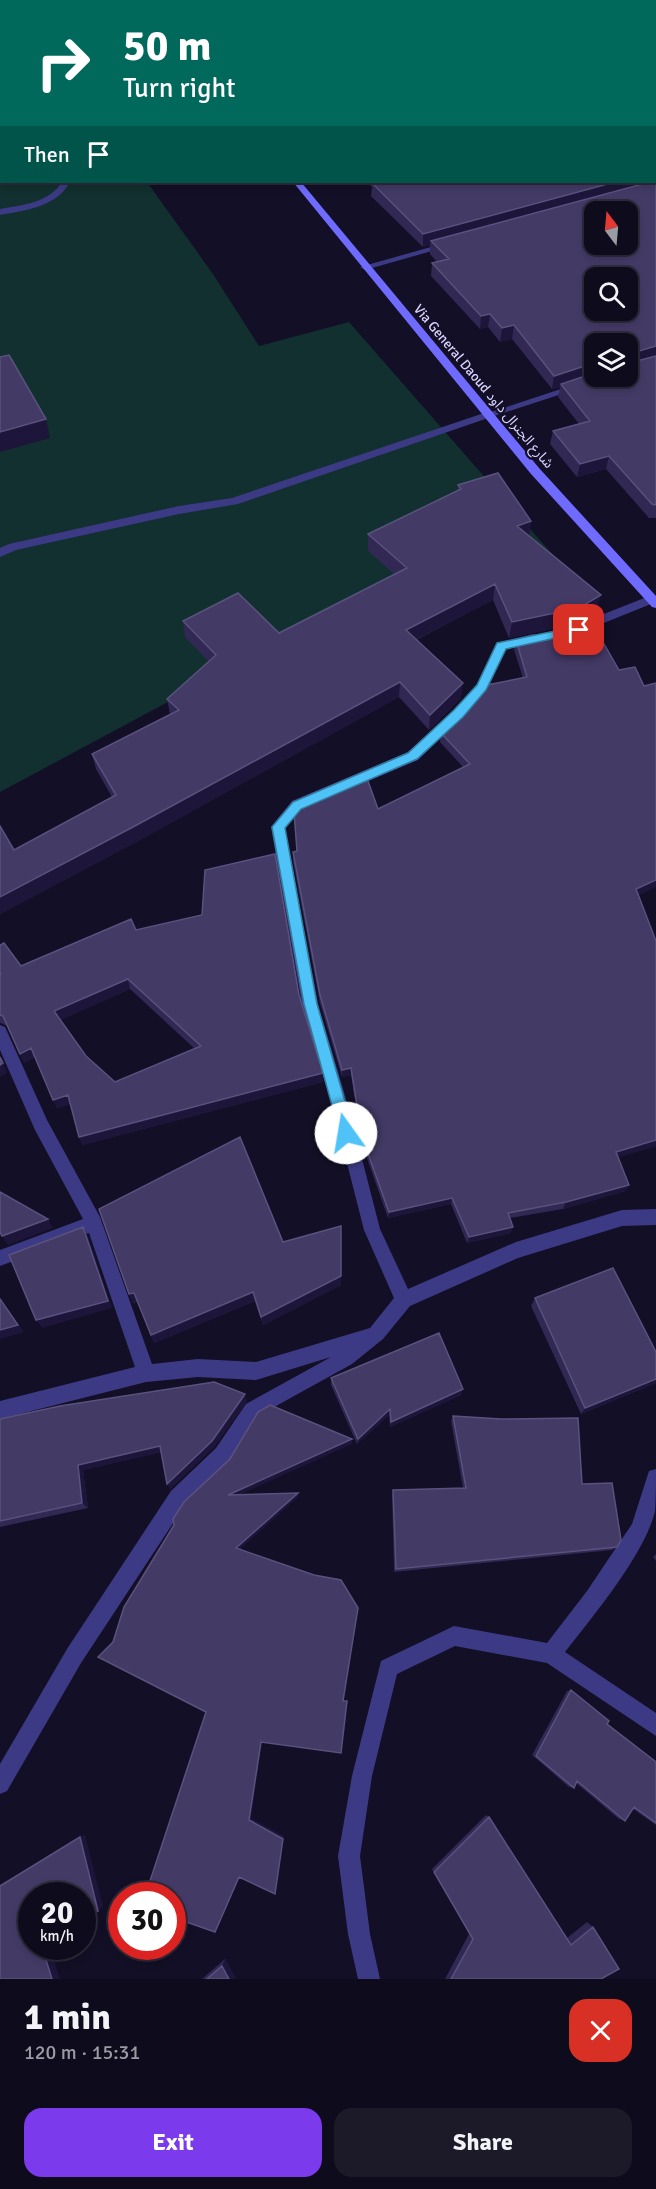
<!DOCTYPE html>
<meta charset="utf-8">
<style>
body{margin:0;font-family:Signika,"Noto Sans Arabic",sans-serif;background:#1c1929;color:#f1f3f6;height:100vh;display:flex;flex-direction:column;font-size:22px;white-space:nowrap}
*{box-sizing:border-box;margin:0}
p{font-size:20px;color:#9b9ba3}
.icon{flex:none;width:33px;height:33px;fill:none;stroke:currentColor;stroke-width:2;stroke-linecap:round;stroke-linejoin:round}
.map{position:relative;height:1979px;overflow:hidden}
.drawer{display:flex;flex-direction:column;background:#0e0b1c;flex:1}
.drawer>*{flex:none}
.guide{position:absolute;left:0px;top:0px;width:657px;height:183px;box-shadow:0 3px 9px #0003,0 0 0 2px #2e2b3b;background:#00695c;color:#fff;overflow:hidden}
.needle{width:39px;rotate:344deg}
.buttons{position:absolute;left:584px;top:201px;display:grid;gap:12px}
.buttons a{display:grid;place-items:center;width:54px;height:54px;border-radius:12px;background:#0e0b1c;box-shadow:0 3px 9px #0003,0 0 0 2px #2e2b3b;font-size:30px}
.speed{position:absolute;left:18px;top:1882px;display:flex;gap:12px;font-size:30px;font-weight:700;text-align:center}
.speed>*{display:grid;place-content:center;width:78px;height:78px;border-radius:50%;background:#0e0b1c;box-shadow:0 3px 9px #0003,0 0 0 2px #2e2b3b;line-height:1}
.speed small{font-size:15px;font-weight:400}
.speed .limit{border:9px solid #d22;background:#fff;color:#111}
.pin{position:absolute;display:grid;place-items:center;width:51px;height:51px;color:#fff;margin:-26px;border-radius:12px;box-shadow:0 3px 9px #0006}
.me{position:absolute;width:66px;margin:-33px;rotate:347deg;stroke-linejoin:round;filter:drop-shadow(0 0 4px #0008)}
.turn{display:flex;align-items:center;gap:21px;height:126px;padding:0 24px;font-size:27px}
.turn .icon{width:78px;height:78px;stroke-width:2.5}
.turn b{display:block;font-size:42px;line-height:51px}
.then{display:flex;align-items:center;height:57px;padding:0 24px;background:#0003;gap:12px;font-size:22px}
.round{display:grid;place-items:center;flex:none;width:63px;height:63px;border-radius:18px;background:#1c1929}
.overview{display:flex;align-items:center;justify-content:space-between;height:102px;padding:0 24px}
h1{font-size:36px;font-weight:700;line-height:45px}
.button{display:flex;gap:12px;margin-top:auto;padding:12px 24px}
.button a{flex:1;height:69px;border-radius:18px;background:#7c3aed;color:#fff;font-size:24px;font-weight:700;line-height:69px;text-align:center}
.button a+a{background:#1c1929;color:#f1f3f6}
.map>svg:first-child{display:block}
.green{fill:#12302f}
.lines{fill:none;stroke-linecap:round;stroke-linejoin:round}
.lane{fill:#3d3a85;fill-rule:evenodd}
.street{fill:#3d3a85;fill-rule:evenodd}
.secondary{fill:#6f6bff;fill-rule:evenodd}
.wall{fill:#312854;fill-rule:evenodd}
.shaded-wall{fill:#1d163a}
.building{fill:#433a66;stroke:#5a527e;stroke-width:1.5;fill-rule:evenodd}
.route{fill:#4fc3f7;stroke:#337fa1;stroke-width:1.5}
.labels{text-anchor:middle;stroke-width:4.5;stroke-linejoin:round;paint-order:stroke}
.far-street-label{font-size:14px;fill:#d9d4ff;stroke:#130f26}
</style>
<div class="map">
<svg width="656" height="1979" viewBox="0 0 656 1979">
<rect width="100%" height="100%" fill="#130f26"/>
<path class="green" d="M0 0 19 1 2 2V182H147L213 274 259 346 349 322 560 563 212 750 168 702 0 792Z"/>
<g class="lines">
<path class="lane" d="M0 67H2V73H0Z
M62 182H70C56 207 27 210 0 215V209C22 205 49 203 62 182Z
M490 411 494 412V416L238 504 179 514 16 550 0 557V548L9 544 179 506 232 498Z"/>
<path class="street" d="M445 243 453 245 365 270 360 267Z
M600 376H617L494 416 490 417 485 414Z
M652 595 656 596V602L579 633H571L569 630 571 627Z
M533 634 537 635 539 638 537 641 506 649 487 690 463 717 418 760 302 809 285 828 318 1004 351 1116 380 1229 408 1289 516 1242 622 1210 656 1209V1225L622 1226 518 1258 410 1306 383 1339 352 1364 258 1416 230 1462 185 1505 81 1663 7 1791 0 1794V1764L67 1649 171 1491 216 1448 246 1404 331 1357 256 1380 198 1377 146 1382 0 1419V1401L135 1367 89 1233 0 1266V1250L83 1219 35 1130 0 1050V1025L5 1027 47 1120 100 1217 152 1364 198 1359 256 1362 370 1328 394 1298 364 1230 335 1116 302 1004 271 827 292 801 408 752 453 711 477 684 497 643Z
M656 1469C656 1482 656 1498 655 1511 645 1554 593 1616 565 1652L656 1713V1736L547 1663 455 1646 397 1674 372 1776 360 1856 370 1934 380 1979H358L348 1934 338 1856 352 1776 381 1661 454 1626 547 1643 587 1591 632 1524 649 1471Z"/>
<path class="secondary" d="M147 0H155L156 2H148Z
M293 182H301L539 468 656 596V608L652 607 531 474Z"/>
</g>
<path class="wall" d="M219 0H656V518H649L606 469 577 477 550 444 553 431 579 424 558 397 560 387 552 389 512 339 500 342 488 327 480 329 431 276 432 263 437 262 430 254V245L423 247 371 196 372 187 367 182H656V2H220ZM594 344H627V376H594Z
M458 485 531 521 529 536 597 611 575 624 509 638 493 600 417 639 461 698 429 730 399 697 136 842 0 914V826L14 850 112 797 96 769 92 754 170 714 167 699 209 662 185 637 183 621 279 633 394 574 368 551V534L457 491Z
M516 640 638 895 656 941V1146L618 1157 629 1185 625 1191 563 1209 510 1218 511 1233 467 1243 451 1204 388 1218 362 1144 351 1075 342 1077 320 1003 293 861V852L297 851 294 812 378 809 463 767 440 742 441 733 523 678 514 650Z
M136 930 299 995 323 1082 82 1145 71 1104 57 1108 35 1057 24 1063 7 1026 1 1023H0V975L21 966ZM130 989 195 1049 115 1082 86 1056 60 1020Z
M283 1242 341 1285 263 1325 255 1301 154 1343 138 1302 133 1303 129 1294Z
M535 1298 656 1352V1383L581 1414 531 1306Z
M331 1378 461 1395 390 1427 389 1415 357 1444 331 1385Z
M247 1401 214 1447 170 1489 161 1452 83 1470 88 1508 0 1527V1419Z
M453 1416 582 1484 617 1547 612 1550 394 1572 392 1494 393 1490 463 1488 451 1421Z
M656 1554V1561L653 1557Z
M571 1690 607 1724 656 1762V1825L633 1809 625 1821 619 1819 576 1783 574 1788 569 1787 532 1755 567 1691Z
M486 1815 489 1817 567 1938 587 1922 593 1927 601 1979H445L469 1934 432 1869Z
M225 1959 236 1979H202Z"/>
<path class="shaded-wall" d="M656 170V183L431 241 430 245 423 247V234L615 182H656Z
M490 314 488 327 480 329 481 316Z
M514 325 512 339 500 342 502 328Z
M656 346V359L627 367 629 354Z
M594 363V376L561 384 560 387 552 389 554 376Z
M46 419 50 438 0 452V432Z
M609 456 606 469 577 477 580 464Z
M531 521 529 537 517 526Z
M495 584 493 600 405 645 406 630Z
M601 595 597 611 575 624 509 638 512 622Z
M400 682 399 697 136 842 0 914V897Z
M463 683 461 698 429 730 430 715Z
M656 880V887L633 898 636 889Z
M128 979 130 989 58 1021 54 1011Z
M31 1048 35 1057 24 1063 20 1054Z
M0 1055 7 1073 0 1077Z
M351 1068V1075L342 1077V1070Z
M323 1073V1082L82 1145 79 1137Z
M68 1095 72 1104 57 1108 53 1100Z
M656 1140V1146L613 1159 616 1152Z
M629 1185 625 1191 563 1209 566 1202Z
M452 1198 451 1204 388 1218 389 1212Z
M48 1219 53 1228 8 1245 2 1236Z
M83 1227 88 1236 112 1308 42 1328 36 1320Z
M513 1227 511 1233 467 1243 469 1237Z
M341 1276V1285L263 1325 261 1317Z
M253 1292 255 1301 154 1343 151 1335Z
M134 1293 138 1301 133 1303 129 1294Z
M0 1298 24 1332 0 1339Z
M656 1379V1383L581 1414 585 1408Z
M463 1389 461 1395 390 1427 391 1422Z
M245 1394 247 1401 214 1447 170 1489 167 1484Z
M390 1409 389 1415 357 1444 358 1439Z
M352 1439V1444L230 1499 228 1495Z
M160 1446 164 1452 83 1470 88 1508 82 1503 78 1465Z
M298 1493V1497L238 1551 236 1548Z
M261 1742H262L251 1818 284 1836 275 1894 249 1820Z
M85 1835 103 1906 98 1911 80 1837Z
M42 1947H50L60 1979H52Z
M225 1959 236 1979H229L222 1966Z"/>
<path class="building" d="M231 0H656V170V2H232Z
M656 180V346L629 354V363L656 356V505L652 504 609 456 580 464 553 431 590 421 561 384 594 373V376H627V344H594V363L554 376 514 325 502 328 490 314 481 316 432 263 449 259 431 241 650 182H656ZM594 212H627V244H594ZM594 278H627V310H594Z
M376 182H615L423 234 372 183Z
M9 355 46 419 0 432V357Z
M498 473 531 521 517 526 601 595 579 608 512 622 495 584 406 630 463 683 430 715 400 682 133 827 0 897V826L14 850 116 795 92 754 179 710 167 699 216 655 183 621 238 593 279 633 407 568 368 534 461 489 458 485Z
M592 623 619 670 635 667 644 686 656 683V880L636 889 656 941V1140L616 1152 629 1185 566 1202 508 1213 513 1227 469 1237 452 1198 389 1212 362 1137 351 1068 342 1070 320 995 293 852 297 851 294 812 303 802 336 788 368 781 378 809 470 764 441 733 487 685 527 677 516 640Z
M275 854 299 995 323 1073 79 1137 68 1095 53 1100 31 1048 20 1054 3 1016 0 1015V975L1 974 0 972V945L4 943 21 966 131 919 136 930 202 915 205 870ZM128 979 201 1046 115 1082 86 1056 54 1011Z
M0 1057 3 1063 0 1065Z
M240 1137 283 1242 341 1226V1276L261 1317 253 1292 151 1335 134 1293 129 1294 99 1209Z
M0 1192 48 1219 2 1236 0 1232Z
M83 1227 108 1301 36 1320 9 1255Z
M613 1268 656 1352V1379L585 1408 535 1298Z
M0 1299 18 1325 0 1330Z
M439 1333 463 1389 391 1422 390 1409 358 1439 331 1378Z
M214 1382 245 1394 212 1441 167 1484 160 1446 78 1465 82 1503 0 1521V1419L60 1406Z
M270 1405 352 1439 228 1495 298 1493 236 1548 314 1575 341 1580 358 1608 343 1701H347L341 1753 261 1742 249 1820 283 1839 275 1894 239 1877 215 1932 172 1917V1896H145L206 1712 98 1657 113 1642 124 1607 174 1525 173 1519 184 1502 230 1459 258 1412Z
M453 1416 501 1419 578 1418 582 1484 612 1483 621 1540 617 1547 396 1569 393 1490 466 1488Z
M571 1690 609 1721 607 1724 656 1762V1823L634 1807 625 1821 577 1781 574 1788 536 1756Z
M489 1817 571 1945 593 1927 619 1969 601 1979H451L473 1939 434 1872Z
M80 1837 98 1911 82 1917V1896H32V1947H42L52 1979H0V1886Z
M222 1966 229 1979H207Z"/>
<path class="route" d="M579 626 585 630 583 632 506 649 486 690 463 717 417 759 301 809 285 828 317 1004 354 1133 352 1138 346 1140 341 1138 304 1004 272 827 293 802 408 753 454 710 477 685 497 643Z"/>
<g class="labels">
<g class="far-street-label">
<text transform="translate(484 386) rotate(50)" y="5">Via General Daoud شارع الجنرال داود</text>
</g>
</g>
</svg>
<div class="buttons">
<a><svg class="needle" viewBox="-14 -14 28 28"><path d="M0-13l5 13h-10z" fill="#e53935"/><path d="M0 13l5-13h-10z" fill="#9b9ba3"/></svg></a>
<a><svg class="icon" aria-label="search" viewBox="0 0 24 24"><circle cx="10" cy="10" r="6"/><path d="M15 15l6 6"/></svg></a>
<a><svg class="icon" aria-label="layers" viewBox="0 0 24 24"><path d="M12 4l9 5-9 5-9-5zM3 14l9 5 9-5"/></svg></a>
</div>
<div class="speed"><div>20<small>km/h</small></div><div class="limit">30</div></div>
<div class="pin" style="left:579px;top:630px;background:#d93025"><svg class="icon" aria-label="arrive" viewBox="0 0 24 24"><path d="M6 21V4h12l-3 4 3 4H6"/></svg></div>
<svg class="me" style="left:346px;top:1133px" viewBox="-20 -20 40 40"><circle r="19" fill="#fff"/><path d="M0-13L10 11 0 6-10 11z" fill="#4fc3f7"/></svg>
<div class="guide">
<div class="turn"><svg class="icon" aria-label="right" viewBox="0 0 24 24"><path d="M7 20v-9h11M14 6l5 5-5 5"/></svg><div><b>50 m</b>Turn right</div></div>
<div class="then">Then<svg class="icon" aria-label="arrive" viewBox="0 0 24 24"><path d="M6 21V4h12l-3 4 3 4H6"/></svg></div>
</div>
</div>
<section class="drawer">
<div class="overview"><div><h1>1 min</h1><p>120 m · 15:31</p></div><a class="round" style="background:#d93025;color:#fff"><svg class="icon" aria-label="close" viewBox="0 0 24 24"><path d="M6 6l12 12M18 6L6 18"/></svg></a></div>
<div class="button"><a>Exit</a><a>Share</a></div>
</section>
